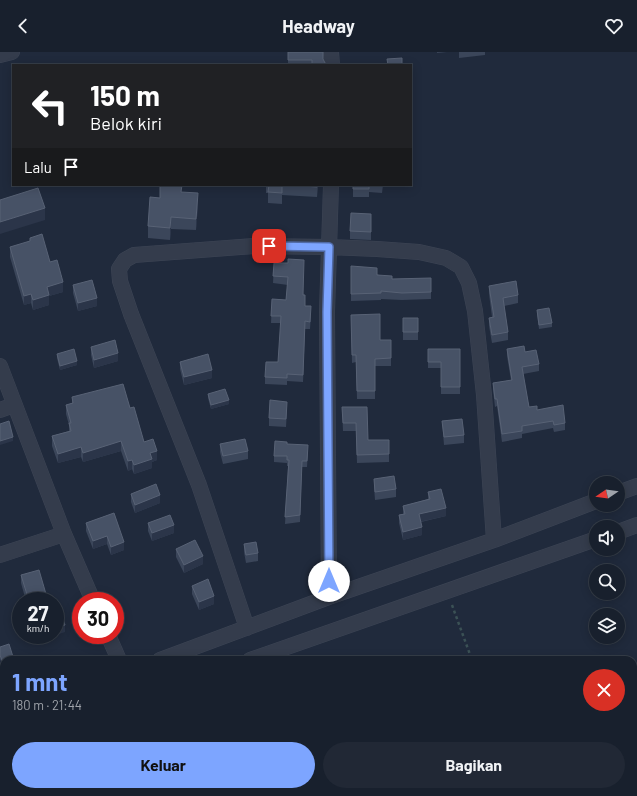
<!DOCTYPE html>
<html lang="id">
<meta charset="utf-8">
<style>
body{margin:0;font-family:Barlow,sans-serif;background:#212835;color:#f1f3f6;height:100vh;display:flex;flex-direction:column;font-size:15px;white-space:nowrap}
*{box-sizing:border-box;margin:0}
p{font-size:13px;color:#9fa3aa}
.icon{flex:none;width:22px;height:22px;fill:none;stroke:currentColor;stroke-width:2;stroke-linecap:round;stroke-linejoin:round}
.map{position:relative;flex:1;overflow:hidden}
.panel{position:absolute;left:0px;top:604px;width:637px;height:140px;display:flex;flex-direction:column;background:#18202d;border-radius:12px 12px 0 0;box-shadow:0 2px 10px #0003,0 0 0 1px #363e49}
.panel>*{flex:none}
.top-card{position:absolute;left:12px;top:12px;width:400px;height:122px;border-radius:0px;box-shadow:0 2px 10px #0003,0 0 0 1px #363e49;background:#202124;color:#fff;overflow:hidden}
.needle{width:26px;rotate:257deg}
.tools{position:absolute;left:589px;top:424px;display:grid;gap:8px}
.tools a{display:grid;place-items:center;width:36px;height:36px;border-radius:50%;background:#18202d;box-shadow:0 2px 10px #0003,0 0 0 1px #363e49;font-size:20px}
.speed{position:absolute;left:12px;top:540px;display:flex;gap:8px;font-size:20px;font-weight:700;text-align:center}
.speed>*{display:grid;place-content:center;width:52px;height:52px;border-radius:50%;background:#18202d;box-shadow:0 2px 10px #0003,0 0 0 1px #363e49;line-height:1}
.speed small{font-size:10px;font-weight:400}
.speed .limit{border:6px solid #d22;background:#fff;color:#111}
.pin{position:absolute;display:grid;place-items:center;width:34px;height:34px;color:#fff;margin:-17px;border-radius:8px;box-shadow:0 2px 6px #0006}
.me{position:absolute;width:44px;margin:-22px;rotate:0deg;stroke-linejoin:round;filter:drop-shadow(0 0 3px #0008)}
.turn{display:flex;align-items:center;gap:14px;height:84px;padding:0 12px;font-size:18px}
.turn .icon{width:52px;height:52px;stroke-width:2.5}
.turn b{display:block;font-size:28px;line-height:34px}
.then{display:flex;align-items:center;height:38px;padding:0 12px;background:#0003;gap:8px;font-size:15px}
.round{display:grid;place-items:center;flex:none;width:42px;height:42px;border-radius:21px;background:#212835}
.headline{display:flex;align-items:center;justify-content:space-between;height:68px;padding:0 12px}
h1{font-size:24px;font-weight:700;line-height:30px;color:#7da5ff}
.primary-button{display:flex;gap:8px;margin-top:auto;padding:8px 12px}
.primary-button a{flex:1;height:46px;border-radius:24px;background:#7da5ff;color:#111;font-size:16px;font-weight:700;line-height:46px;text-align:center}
.primary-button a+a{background:#212835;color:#f1f3f6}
header{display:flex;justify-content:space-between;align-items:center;height:52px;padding:0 12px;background:#18202d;font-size:18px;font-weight:700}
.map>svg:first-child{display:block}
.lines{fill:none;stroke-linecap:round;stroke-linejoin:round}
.minor-casing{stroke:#3d4555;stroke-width:16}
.path{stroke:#3b5155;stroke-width:2.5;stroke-dasharray:3 3;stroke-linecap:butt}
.minor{stroke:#343c4c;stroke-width:15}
.wall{fill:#3b465a}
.shaded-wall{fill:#2b3549}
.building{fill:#475266;stroke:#586275}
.route-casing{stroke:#516ba6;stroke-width:10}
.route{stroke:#7da5ff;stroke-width:7}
</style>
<header><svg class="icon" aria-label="back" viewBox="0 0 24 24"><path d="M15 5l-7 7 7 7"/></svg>Headway<svg class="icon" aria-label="heart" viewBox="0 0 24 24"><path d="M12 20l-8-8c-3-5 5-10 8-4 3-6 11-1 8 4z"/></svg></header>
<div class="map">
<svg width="637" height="744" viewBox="0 0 637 744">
<rect width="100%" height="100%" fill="#202a3c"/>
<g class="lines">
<defs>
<path id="minor" d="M331 0 332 13
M0 3 12 0
M0 314 64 482 93 549
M0 358 14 353
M618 441 637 434
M618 480 637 473
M0 503 64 482
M329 545 327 260 331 133
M247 576 199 433 131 262 120 229 119 217 125 208 134 203 254 194 329 195 377 197 419 200 446 206 461 215 469 231 475 259 484 343 494 488
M108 583 119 608
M160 608 329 545 494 488 596 449
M250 608 596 487
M0 663 4 661
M0 690 4 689
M57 740 59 744"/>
</defs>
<use href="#minor" class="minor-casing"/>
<path class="path" d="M452 553 472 608
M520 740 522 744"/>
<use href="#minor" class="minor"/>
</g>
<path class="wall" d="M288 0 323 7 325 11 328 13H288Z
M437 0H447L437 1Z
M459 0H485V3L459 6Z
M266 133H318L317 145 282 143V152L268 151V141H266Z
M353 133H383L382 141 369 140V145H353Z
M182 140 198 153 196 178 171 177 170 188 148 186V174L160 146Z
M371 162V188L350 187V179Z
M30 186 50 210 63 240 49 244V253L33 258 31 251 24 253 10 205V195L30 190Z
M274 211H288L304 243 305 254 311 262 310 277H305L303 330 287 329V333L265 332V325L278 310 281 271H271L272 247 286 248 288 233 273 231Z
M351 214 392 227 431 226V247L402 248 381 247V248L351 249Z
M73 233 97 254 78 259 73 241Z
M489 234 518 243V251L504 254 508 280V288L492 291 489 274V266L492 265 489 242Z
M537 258 552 271V275L539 277 537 262Z
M351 263 380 288H391V314H375V347H357L356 310 352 311Z
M403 266H418V288H403Z
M91 295 118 309 94 316 91 303Z
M428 297H460V342H441V316H428Z
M507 297 525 300 539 312V319L523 322 529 355 537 358 565 371V378L554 380 553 376 522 382V386L502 390 497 354 495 355 493 338V331L511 328 507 304Z
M57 302 77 313 60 318 57 306Z
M180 310 212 326 184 333 180 317Z
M208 342 229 352 211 357 208 346Z
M72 345 130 356 144 390 157 408 152 410V416L134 422 132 417 128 419 121 399 83 410 81 405 58 411 52 394V384L69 379V373L66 362V353L72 351Z
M342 355H367L368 388H389V410L357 411 356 379H343Z
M287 358 286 375 269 374V366Z
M442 369 464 383V391L444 393Z
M220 392 248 399V407L223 412 220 400Z
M287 392 308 399 307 415H302L300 470 285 472 288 414H287V411L274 410V404Z
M374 427 396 437V445L375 448 374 435Z
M428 440 446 464 421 470 422 483 403 488 399 471V463L403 462V454L428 447Z
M131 442 160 451 135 461 131 450Z
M114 461 124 498 111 503 107 492 93 497 86 479V471Z
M148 471 174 481 152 489 148 479Z
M244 492 258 501V509L246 511 244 500Z
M176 497 203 512 184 521 176 505Z
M21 523 48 549H26L21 531Z
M192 534 214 552 199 558 192 542Z
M0 595 4 608V615H3L0 607Z
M97 740H134L135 744H98Z
M192 740H216V744H204L203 742 196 744H193Z
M335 740H366L368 744H337Z"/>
<path class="shaded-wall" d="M198 141V153L196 178V167Z
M45 156V168L0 182V170Z
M171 165V177L170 188V176Z
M63 230V240L49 244V253L33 258V248L47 235Z
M31 242V251L24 253V244Z
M97 246V254L78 259V251Z
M305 269V277L303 330V323Z
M118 301V309L94 316V308Z
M77 309V313L60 318V314Z
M212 318V326L184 333V325Z
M229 348V352L211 357V353Z
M13 385V389L0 393V389Z
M121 389V399L83 410V401Z
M81 395V405L58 411V402Z
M157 399V408L152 410V416L134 422V413L150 401Z
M132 408V417L128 419V409Z
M160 443V451L135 461V453Z
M446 456V464L419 470V462Z
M174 473V481L152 489V481Z
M422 475V483L403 488V480Z
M107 484V492L93 497V489Z
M124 490V498L111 503V495Z
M203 504V512L184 521V513Z
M214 544V552L199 558V550Z
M65 573V580L38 589V583H55V576Z
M193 740H203V742L196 744H193Z
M205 740H216V744H205Z"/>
<path class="building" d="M288 0H323V7L325 11 328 13H312V8H288Z
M402 6V13H388L387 7Z
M160 133H182L181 140 198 141 196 167 171 165 170 176 148 174 150 145 160 146Z
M269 133H282V141L268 140Z
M290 133H317V135Z
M353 133H369V137H353Z
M38 136 45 156 0 170V148Z
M351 161 371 162V180L350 179Z
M42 182 50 210 57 208 63 230 47 235 49 243 33 248 31 242 24 244 10 195 30 189V186Z
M288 207 304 208 303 243H305V254H311L310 270 305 269 303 323 287 322V326L265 325 266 310H278L281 264H271L272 247 286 248 288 225 273 224 274 211H288Z
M351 214 377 216V223L392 224V227L431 226V240L402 241 381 239V241L351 242Z
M92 228 97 246 78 251 73 233Z
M516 229 518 243 503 246 508 280 492 283 489 266 494 265 489 234Z
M549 256 552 271 539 273 537 258Z
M380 262V288H391V306L375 307V339H357L356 303H352L351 263Z
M403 266H418V280H403Z
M115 288 118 301 94 308 91 295Z
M524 294 525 300 536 298 539 312 522 315 529 355 537 354V358L563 353 565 371 554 373 553 369 522 374V379L502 382 497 347H495L493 331 512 328 507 297Z
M74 297 77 309 60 314 57 302Z
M428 297H460V335H441V310H428Z
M208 302 212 318 184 325 180 310Z
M123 332 130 356 134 355 144 390 153 387 157 399 150 401 152 407 134 413 132 408 128 409 121 389 83 401 81 395 58 402 52 384 71 379 69 371H71L66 353 73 351 72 345Z
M225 337 229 348 211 353 208 342Z
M270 348 287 350 286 367 269 366Z
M342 355H367L368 388H389V402L357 403 356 371H343Z
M462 367 464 383 444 385 442 369Z
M9 369 13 385 0 389V372Z
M245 387 248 399 223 404 220 392Z
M275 389 287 390V392L308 393 307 409H302L300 463 285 465 289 408H287V404H274Z
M394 424 396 437 375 440 374 427Z
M156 432 160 443 135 453 131 442Z
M441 437 446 456 419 462 422 475 403 480 399 463 405 462 403 454 430 447 428 440Z
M114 461 124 490 111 495 107 484 93 489 86 471Z
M170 463 174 473 152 481 148 471Z
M195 488 203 504 184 513 176 497Z
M256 490 258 501 246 503 244 492Z
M39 518 48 549H29L21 523Z
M208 527 214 544 199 550 192 534Z
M58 550 65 573 55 576V551Z
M9 592 14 608H4V611H3L0 603V595Z
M100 740H134L135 744H101Z
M339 740H366L368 744H341Z"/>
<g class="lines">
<defs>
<path id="route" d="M269 194 329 195 327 260 329 529"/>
</defs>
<use href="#route" class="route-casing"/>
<use href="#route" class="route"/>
</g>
</svg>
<div class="tools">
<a><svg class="needle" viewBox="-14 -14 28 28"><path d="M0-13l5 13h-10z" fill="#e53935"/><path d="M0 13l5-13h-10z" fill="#9fa3aa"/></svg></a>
<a><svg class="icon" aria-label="sound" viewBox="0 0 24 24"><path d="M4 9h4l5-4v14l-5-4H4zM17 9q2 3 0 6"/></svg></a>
<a><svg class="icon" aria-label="search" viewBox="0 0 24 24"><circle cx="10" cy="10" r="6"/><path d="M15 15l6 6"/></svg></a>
<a><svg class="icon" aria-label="layers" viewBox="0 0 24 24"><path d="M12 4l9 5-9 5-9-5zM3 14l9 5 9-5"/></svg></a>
</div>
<div class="speed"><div>27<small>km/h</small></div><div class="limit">30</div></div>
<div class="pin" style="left:269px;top:194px;background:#d93025"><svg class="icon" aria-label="arrive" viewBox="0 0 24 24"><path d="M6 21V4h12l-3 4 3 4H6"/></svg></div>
<svg class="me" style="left:329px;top:529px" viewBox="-20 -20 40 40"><circle r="19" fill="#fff"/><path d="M0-13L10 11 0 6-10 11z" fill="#7da5ff"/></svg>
<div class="top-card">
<div class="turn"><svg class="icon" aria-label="left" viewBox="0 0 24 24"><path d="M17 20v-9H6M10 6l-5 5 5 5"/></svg><div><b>150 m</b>Belok kiri</div></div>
<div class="then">Lalu<svg class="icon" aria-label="arrive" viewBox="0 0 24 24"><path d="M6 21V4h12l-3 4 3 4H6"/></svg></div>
</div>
<section class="panel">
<div class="headline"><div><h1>1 mnt</h1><p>180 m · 21:44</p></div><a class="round" style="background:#d93025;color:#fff"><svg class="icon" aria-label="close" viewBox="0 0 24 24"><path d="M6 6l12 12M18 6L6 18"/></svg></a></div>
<div class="primary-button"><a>Keluar</a><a>Bagikan</a></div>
</section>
</div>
